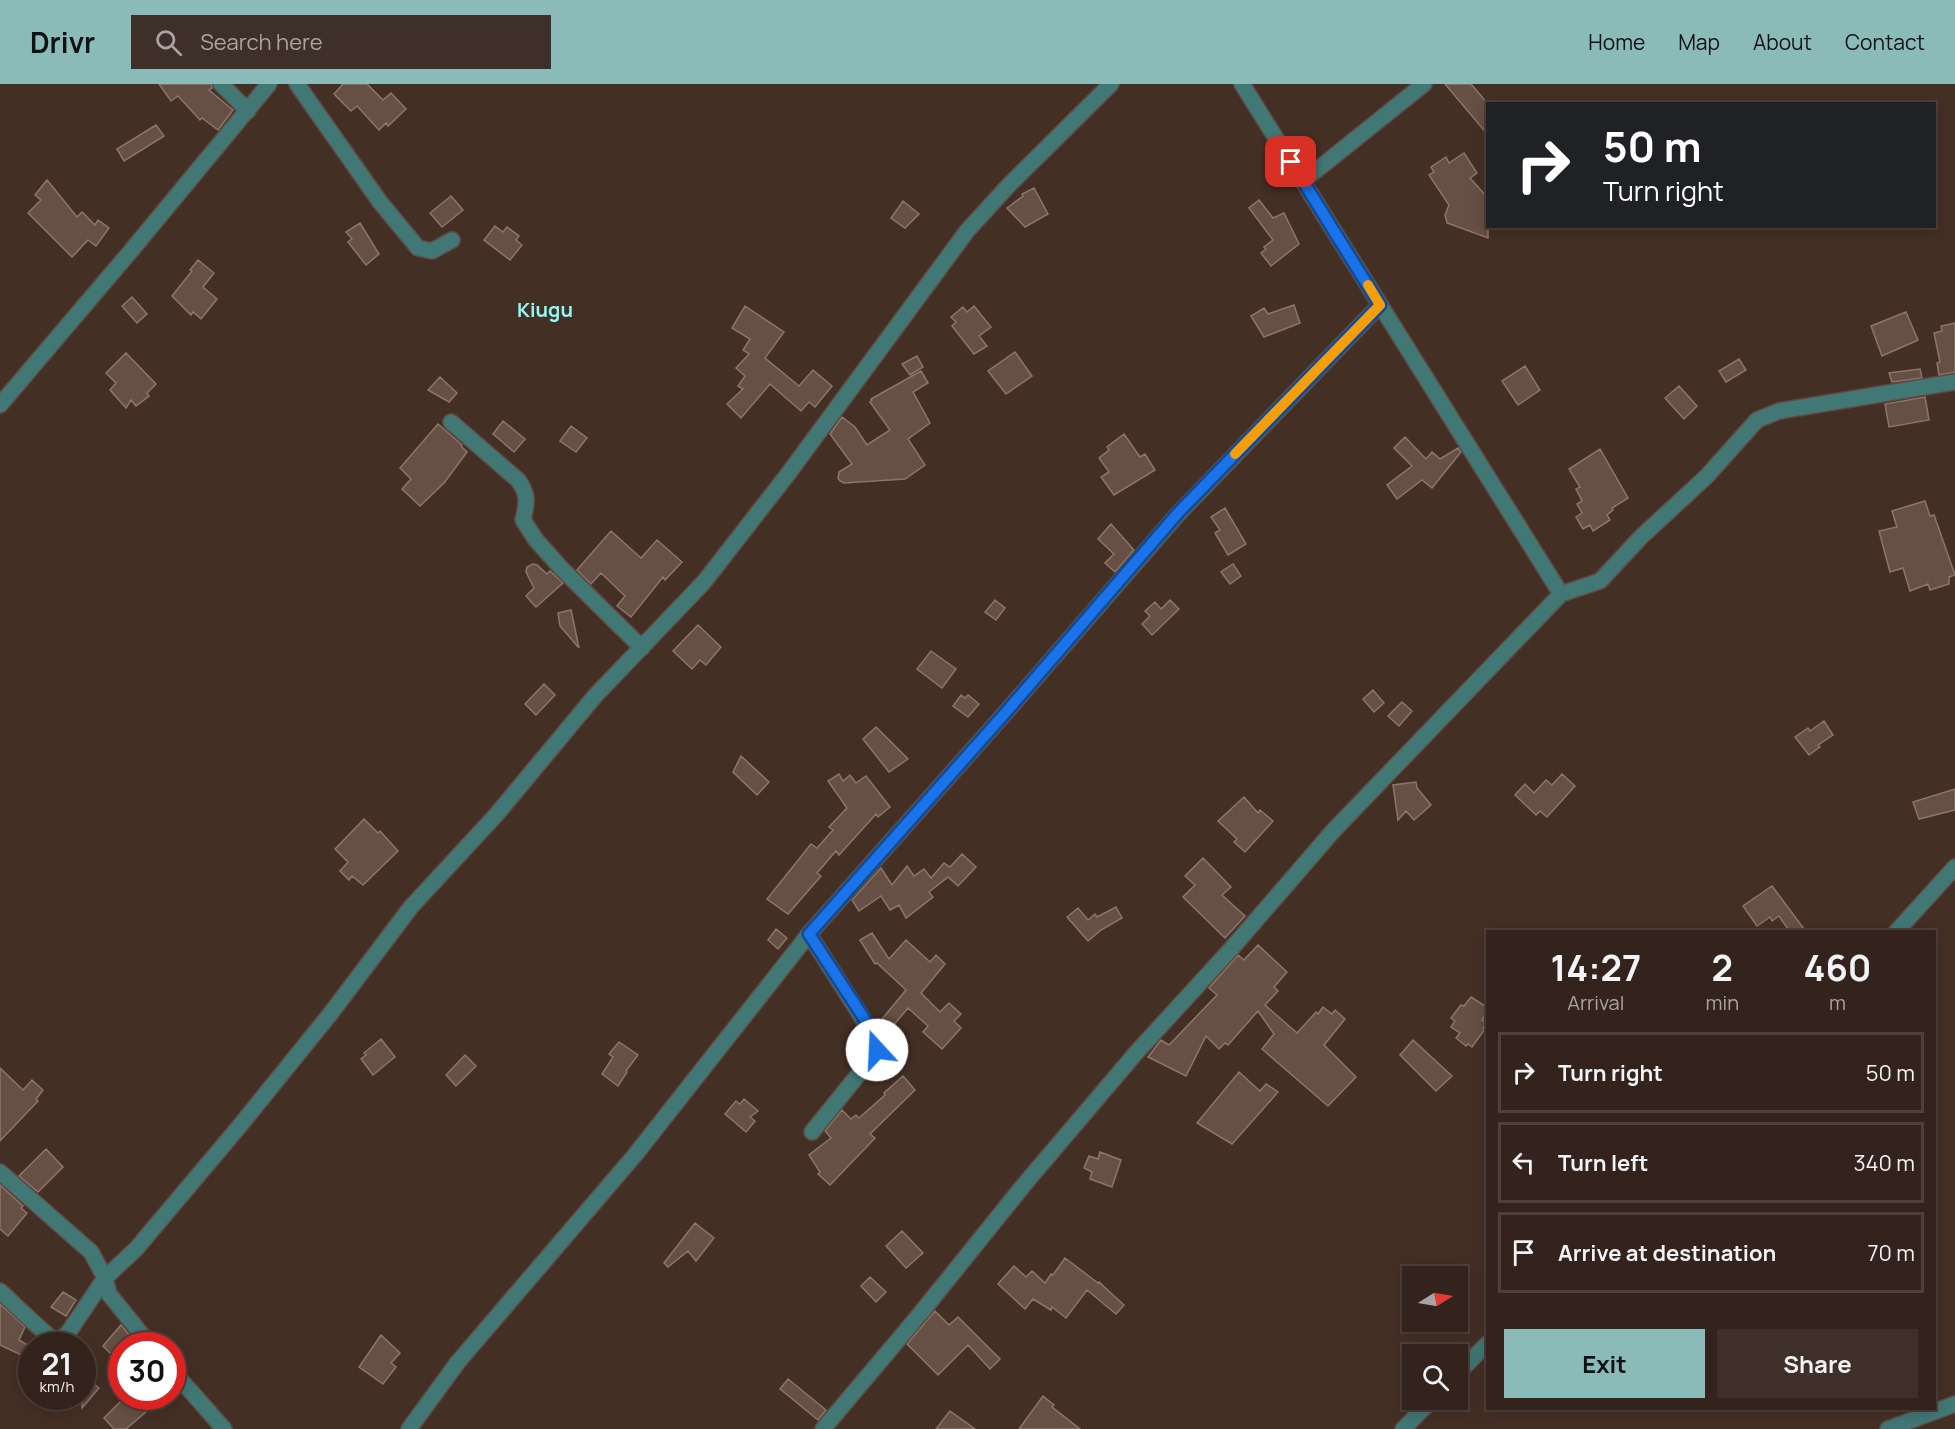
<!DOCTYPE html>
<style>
body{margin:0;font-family:Manrope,sans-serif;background:#3e2f29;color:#f1f3f6;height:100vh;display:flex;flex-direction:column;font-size:22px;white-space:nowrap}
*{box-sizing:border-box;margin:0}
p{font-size:20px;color:#a9a4a3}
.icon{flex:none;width:33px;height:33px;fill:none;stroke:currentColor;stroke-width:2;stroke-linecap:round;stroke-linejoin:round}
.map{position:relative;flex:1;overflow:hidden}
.panel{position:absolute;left:1486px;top:846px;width:450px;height:480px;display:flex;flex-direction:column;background:#33231c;border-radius:0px;box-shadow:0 3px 15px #0003,0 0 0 2px #4e403b}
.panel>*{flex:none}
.hud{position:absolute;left:1486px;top:18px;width:450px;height:126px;border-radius:0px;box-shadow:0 3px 15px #0003,0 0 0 2px #4e403b;background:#202124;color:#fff;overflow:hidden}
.needle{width:39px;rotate:79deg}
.controls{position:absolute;left:1402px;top:1182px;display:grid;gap:12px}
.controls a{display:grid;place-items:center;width:66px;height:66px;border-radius:0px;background:#33231c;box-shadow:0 3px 15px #0003,0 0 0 2px #4e403b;font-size:30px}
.speed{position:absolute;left:18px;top:1248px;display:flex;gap:12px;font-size:30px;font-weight:700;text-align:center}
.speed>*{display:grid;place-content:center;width:78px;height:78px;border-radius:50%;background:#33231c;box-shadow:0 3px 15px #0003,0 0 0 2px #4e403b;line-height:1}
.speed small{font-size:15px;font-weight:400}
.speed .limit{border:9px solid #d22;background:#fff;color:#111}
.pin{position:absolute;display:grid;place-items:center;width:51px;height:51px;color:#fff;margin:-26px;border-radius:12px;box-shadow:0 3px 9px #0006}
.me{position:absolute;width:66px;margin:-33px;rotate:340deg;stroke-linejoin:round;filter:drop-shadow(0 0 4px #0008)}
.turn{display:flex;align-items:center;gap:21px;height:126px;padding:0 18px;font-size:27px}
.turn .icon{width:78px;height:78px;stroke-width:2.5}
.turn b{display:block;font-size:42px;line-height:51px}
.eta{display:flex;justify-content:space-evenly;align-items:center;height:102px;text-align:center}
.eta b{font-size:36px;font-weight:700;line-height:42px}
.action{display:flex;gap:12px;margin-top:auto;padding:12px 18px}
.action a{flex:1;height:69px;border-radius:0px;background:#8bbbb9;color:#111;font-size:24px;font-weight:700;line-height:69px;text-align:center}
.action a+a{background:#3e2f29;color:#f1f3f6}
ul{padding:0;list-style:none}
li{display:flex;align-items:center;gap:18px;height:81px;margin:0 12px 9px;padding:0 6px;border:3px solid #4e403b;border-radius:0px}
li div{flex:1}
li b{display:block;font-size:22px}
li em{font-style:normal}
header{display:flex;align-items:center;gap:36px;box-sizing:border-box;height:84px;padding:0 30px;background:#8bbbb9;color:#111}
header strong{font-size:28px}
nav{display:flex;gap:33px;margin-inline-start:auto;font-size:21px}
.search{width:420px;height:54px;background:#3e2f29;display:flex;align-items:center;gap:15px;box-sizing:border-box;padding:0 21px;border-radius:0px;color:#a9a4a3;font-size:22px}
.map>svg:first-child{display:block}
.building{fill:#664f44;stroke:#8d7569;stroke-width:1.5}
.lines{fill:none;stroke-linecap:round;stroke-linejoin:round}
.minor-casing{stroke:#5f4b42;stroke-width:18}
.minor{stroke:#417876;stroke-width:15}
.route-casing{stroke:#114b97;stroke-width:15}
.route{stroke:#1a73e8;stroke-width:10}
.slow{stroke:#f59e0b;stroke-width:10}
.labels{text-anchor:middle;stroke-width:6;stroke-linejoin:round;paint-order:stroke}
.quarter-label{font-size:20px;font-weight:bold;fill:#8ef9f6;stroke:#442f25}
</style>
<header>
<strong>Drivr</strong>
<div class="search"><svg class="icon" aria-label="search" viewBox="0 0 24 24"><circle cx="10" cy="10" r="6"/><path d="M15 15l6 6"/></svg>Search here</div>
<nav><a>Home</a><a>Map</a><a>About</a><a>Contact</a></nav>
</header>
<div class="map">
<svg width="1955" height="1345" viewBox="0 0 1955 1345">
<rect width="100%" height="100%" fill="#442f25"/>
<path class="building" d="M159 0H212V4L209 6 233 26 218 46 202 34 200 36 178 12 171 17Z
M343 0H367L383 16 391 9 406 25 388 42 386 39 379 46 357 22 351 27 334 10Z
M1445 0H1471L1488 20V51Z
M156 41 164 52 124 77 117 65Z
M1464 69 1477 89 1470 94 1488 114V154L1447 139 1445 131 1449 121 1429 91 1434 88 1431 83 1446 73 1449 79Z
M47 96 77 133 82 128 95 141 98 136 109 144 96 162 88 156 72 173 28 129 41 116 35 111Z
M1034 104 1048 130 1025 143 1007 124 1023 112 1022 110Z
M451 112 463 126 442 143 430 129Z
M1259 116 1273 134 1284 129 1299 160 1271 182 1261 169 1266 165 1264 163 1273 156 1249 124Z
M903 117 919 130 905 144 891 134Z
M360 139 379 170 366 181 348 158 352 155 346 148Z
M495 142 503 148 507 143 519 152 516 156 522 161 510 176 484 156Z
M198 176 214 189 203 203 217 215 201 235 193 228 191 231 172 212 192 187 190 186Z
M132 213 147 230 137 239 122 222Z
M1294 221 1300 239 1264 253 1251 232 1264 224 1268 230Z
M745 222 784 248 765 274 799 302 813 286 832 302 815 323 809 318 801 327 770 300 741 334 727 320 743 305 738 302 745 292 736 284 749 270 743 266 750 255 732 244Z
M974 222 991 243 979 252 987 262 974 270 952 242 956 238 951 233 963 223 967 228Z
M1906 228 1918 256 1882 272 1871 242Z
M1955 239V288L1939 291 1937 279 1940 278 1934 249 1942 247 1941 242Z
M1015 268 1032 292 1006 310 988 287Z
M126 269 156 300 147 309 149 312 136 322 131 316 126 324 110 306 116 299 106 289Z
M917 272 923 283 910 291 902 280Z
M1739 275 1746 286 1726 298 1719 287Z
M1525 282 1540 306 1518 321 1502 297Z
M1920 285 1922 294 1892 298 1889 289Z
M921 287 928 299 913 308 930 339 908 355 925 381 905 395 844 399 840 397 838 394 839 388 852 380 830 350 842 333 855 343 867 361 890 346 870 318 872 316 871 315Z
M440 293 457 309 449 318 428 306Z
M1679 302 1697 322 1684 335 1665 314Z
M1925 313 1929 336 1889 343 1885 320Z
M503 337 525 355 514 368 493 350Z
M438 340 462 361 461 362 467 368 444 399 420 422 402 405 411 395 400 384Z
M571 342 587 354 576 368 560 357Z
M1124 350 1140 373 1145 370 1155 386 1114 411 1101 393 1109 388 1099 374 1109 366 1107 363Z
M1405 353 1426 375 1432 368 1440 375 1458 364 1461 368 1432 404 1422 396 1397 415 1387 401 1412 382 1394 364Z
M1600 365 1628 414 1612 424 1613 426 1607 431 1610 436 1593 447 1590 441 1583 445 1576 433 1582 429 1577 420 1582 417 1576 405 1580 403 1569 385Z
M1925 417 1930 432 1934 431 1955 491 1949 493V500L1930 506 1928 500 1910 507 1903 484 1890 488 1879 447 1897 443 1892 427Z
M1225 424 1246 460 1228 471 1215 449 1220 446 1211 433Z
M1111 440 1134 466 1115 488 1105 479 1114 470 1098 455Z
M611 447 641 474 657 456 682 478 665 496 663 493 631 533 617 522 625 512 601 489 591 500 577 486Z
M533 480 537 481 547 490 550 487 563 499 536 523 526 512 534 504 526 488 527 483Z
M1233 480 1241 492 1230 500 1221 488Z
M995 516 1005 524 996 536 985 528Z
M1170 516 1179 525 1152 551 1142 540 1150 532 1145 527 1155 518 1161 525Z
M571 526 579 564 560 542 558 529Z
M698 541 721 563 706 581 700 576 692 585 673 567Z
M931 567 956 585 942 604 917 585Z
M544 600 555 611 536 631 525 620Z
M1373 606 1384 619 1374 628 1363 615Z
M961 611 965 614 968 611 979 620 968 633 953 622Z
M1402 618 1412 627 1399 642 1388 632Z
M1824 637 1833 651 1818 661 1820 663 1809 671 1795 653 1808 644 1810 647Z
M876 643 908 675 889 688 863 655Z
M741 672 769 698 757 711 733 688Z
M839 690 843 697 850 691 856 699 866 692 890 723 878 733 876 730 839 771 836 767 817 789 821 792 788 830 767 815 811 760 817 764 833 746 829 743 847 724 828 697Z
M1562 690 1575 702 1547 733 1540 727 1536 731 1515 711 1525 700 1534 709 1546 696 1552 701Z
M1416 698 1417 704 1431 721 1414 736 1406 727 1398 736 1393 701Z
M1955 705V726L1919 735 1913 718Z
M1244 713 1258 729 1260 726 1273 737 1245 768 1234 758 1237 755 1218 737Z
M364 735 378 749 380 747 398 767 363 801 352 792 349 796 340 787 348 778 335 765Z
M962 770 976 783 958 802 948 793 929 808 933 813 906 834 899 821 890 826 881 812 859 827 852 816 881 784 892 801 907 782 914 792 924 785 931 794 944 779 950 783Z
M1203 774 1231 803 1222 811 1245 832 1225 854 1183 813 1195 801 1185 792Z
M1772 802 1804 845 1801 848H1790L1779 832 1772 837 1770 833 1757 842 1743 822Z
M1116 823 1122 834 1101 846 1088 857 1067 833 1078 824 1088 836 1095 830 1097 833Z
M776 845 787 854 778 865 768 856Z
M872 849 889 875 906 856 930 878 936 871 945 880 921 909 940 928 949 919 961 930 954 937 961 944 942 965 923 948 928 942 908 924 892 943 882 935 906 906 877 879 875 880 860 856Z
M1258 861 1287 888 1274 903 1278 907 1265 921 1297 949 1316 928 1318 930 1323 923 1332 930 1335 926 1345 935 1324 961 1356 993 1328 1022 1262 965 1274 950 1258 927 1228 961 1225 959 1219 965 1206 952 1186 992 1148 973 1161 956 1169 961 1217 911 1209 904 1238 871 1244 876Z
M1471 913 1488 924V927L1482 936 1487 939 1483 944 1485 945 1472 963 1468 960 1466 962 1456 954 1460 949 1451 943 1455 937 1451 934 1461 921 1464 922Z
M381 955 395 973 373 991 361 975 366 971 364 969Z
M1413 956 1452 992 1436 1007 1400 971Z
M619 958 638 971 626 987 627 988 618 1002 602 990 613 973 609 970Z
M465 971 476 982 456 1002 446 991Z
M0 984 23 1006 32 996 43 1006 36 1015 38 1017 0 1057Z
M1239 988 1260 1007 1266 1000 1278 1008 1232 1060 1197 1039Z
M903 992 915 1006 870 1050 875 1054 830 1101 818 1090 820 1088 809 1071 831 1054 825 1047 842 1026 851 1035 856 1031 859 1034 885 1011 884 1009Z
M744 1015 758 1027 750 1033 755 1037 746 1048 725 1030 736 1017 740 1020Z
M46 1065 63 1083 38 1108 19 1092Z
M1100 1068 1121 1076 1112 1103 1090 1095 1092 1088 1084 1084 1089 1072 1098 1075Z
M0 1101 23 1122 21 1124 27 1129 8 1152 0 1145Z
M695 1139 714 1154 696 1177 688 1167 668 1183 664 1179Z
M902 1147 923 1169 906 1184 886 1162Z
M1065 1174 1098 1199 1099 1198 1124 1221 1116 1230 1087 1206 1066 1234 1052 1223 1051 1226 1033 1215 1025 1225 998 1200 1014 1182 1026 1193 1032 1187 1045 1199 1051 1190 1053 1191Z
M870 1193 886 1208 876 1218 861 1202Z
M63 1208 76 1216 66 1232 51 1223Z
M0 1220 25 1243 19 1256 32 1264V1276L0 1261Z
M935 1227 949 1241 958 1233 1000 1275 990 1285 968 1261 938 1291 907 1260Z
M121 1241 130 1252 113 1272 103 1262Z
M381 1251 400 1269 391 1279 396 1283 383 1300 359 1283Z
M82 1291 99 1304 82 1324Z
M788 1295 826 1326 818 1336 780 1305Z
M126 1312H144L153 1322 126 1345H114L104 1334Z
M1043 1312 1054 1321 1052 1323 1080 1345H1019Z
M950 1327 975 1345H936Z"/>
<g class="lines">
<defs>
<path id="minor" d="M221 0 248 27
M297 0 380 118 418 164 432 167 452 156
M1242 0 1561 510
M1303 97 1424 0
M0 321 130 168 269 0
M451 338 518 396C529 411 527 419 523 436L536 456 561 484 642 564
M1896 848 1955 783
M809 850 877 957V966L871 975 812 1048
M0 1088 91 1168 105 1194 109 1210 151 1262
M0 1207C9 1215 48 1254 55 1255 60 1256 64 1252 68 1249L105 1194 136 1165 238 1044 331 929 411 823 496 731 595 612 704 498 788 390 967 147 1009 101 1111 0
M172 1286 224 1345
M1458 1289 1488 1259
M409 1345 458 1278 635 1071 809 850 1007 627 1178 430 1380 221
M823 1345 920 1230 1023 1102 1135 970 1232 864 1334 746 1561 510 1600 497 1641 453 1707 392 1757 336 1779 327 1955 298
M1403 1345 1432 1316
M1888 1345 1955 1320"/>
</defs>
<use href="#minor" class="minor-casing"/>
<use href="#minor" class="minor"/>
</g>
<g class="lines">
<defs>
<path id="route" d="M877 966V957L871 945 809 850 1007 627 1178 429 1380 221 1291 78"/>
</defs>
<use href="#route" class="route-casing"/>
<use href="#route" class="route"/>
<path class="slow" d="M1235 370 1380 221 1368 201"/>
</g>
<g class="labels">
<g class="quarter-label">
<text x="545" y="233">Kiugu</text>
</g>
</g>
</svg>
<div class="controls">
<a><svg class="needle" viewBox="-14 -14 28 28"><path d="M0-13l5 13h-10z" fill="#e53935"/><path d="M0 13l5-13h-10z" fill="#a9a4a3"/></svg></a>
<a><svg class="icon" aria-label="search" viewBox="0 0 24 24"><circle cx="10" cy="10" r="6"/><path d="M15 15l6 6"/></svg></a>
</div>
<div class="speed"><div>21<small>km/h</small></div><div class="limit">30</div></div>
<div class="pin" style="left:1291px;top:78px;background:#d93025"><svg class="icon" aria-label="arrive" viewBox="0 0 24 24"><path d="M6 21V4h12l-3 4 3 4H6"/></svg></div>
<svg class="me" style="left:877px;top:966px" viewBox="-20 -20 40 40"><circle r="19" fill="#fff"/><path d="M0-13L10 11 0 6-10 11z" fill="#1a73e8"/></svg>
<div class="hud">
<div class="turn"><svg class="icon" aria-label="right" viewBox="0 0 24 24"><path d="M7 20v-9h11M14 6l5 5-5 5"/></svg><div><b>50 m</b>Turn right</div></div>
</div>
<section class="panel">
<div class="eta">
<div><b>14:27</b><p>Arrival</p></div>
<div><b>2</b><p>min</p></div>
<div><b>460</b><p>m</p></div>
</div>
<ul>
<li><svg class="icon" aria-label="right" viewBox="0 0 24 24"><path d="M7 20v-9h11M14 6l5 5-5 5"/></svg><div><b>Turn right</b></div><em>50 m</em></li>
<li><svg class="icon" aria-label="left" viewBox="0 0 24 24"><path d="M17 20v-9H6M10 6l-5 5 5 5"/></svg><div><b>Turn left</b></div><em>340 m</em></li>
<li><svg class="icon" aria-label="arrive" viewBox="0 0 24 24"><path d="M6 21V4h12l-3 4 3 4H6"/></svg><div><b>Arrive at destination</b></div><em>70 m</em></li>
</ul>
<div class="action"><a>Exit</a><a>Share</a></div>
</section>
</div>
